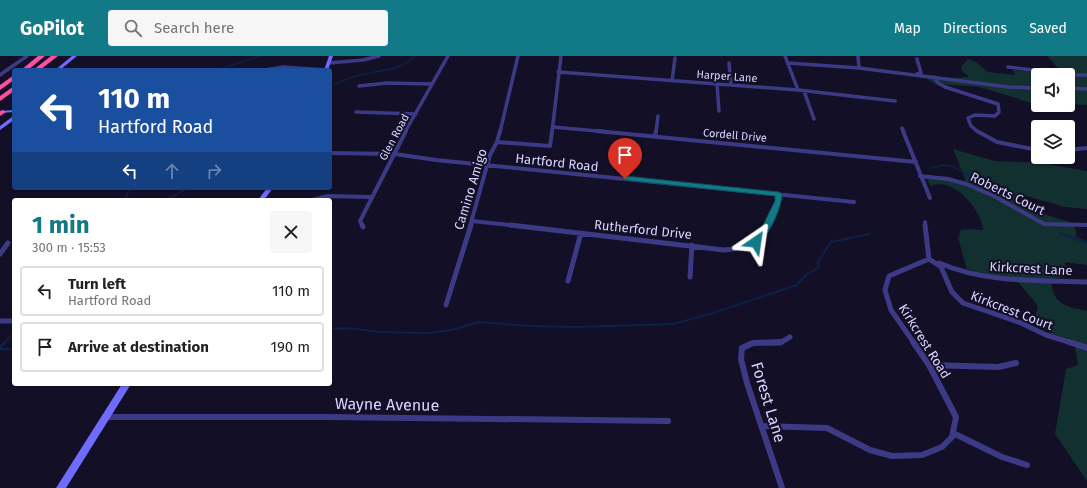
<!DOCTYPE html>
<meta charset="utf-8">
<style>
body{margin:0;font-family:"Fira Sans",sans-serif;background:#f6f6f6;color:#202124;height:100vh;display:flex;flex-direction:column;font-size:15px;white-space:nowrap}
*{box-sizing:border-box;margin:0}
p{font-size:13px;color:#757577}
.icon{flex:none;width:22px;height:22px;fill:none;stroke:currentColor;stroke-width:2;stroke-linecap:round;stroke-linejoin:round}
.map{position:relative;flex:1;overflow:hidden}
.panel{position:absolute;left:12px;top:142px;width:320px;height:188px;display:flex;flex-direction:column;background:#fff;border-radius:4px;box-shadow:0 1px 3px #0004}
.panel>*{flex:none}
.hud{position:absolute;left:12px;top:12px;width:320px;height:122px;border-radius:4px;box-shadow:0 1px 3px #0004;background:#1a4fa0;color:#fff;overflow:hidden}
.controls{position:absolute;left:1031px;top:12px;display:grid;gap:8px}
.controls a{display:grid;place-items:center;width:44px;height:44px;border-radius:4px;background:#fff;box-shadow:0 1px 3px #0004;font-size:20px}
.pin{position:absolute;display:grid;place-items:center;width:34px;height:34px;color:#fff;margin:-41px -17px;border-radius:50% 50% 50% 0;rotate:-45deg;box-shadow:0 0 4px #0007}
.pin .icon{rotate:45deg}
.me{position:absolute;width:44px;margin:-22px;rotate:32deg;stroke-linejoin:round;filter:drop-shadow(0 0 3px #0008)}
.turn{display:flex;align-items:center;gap:14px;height:84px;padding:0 20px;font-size:18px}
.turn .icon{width:52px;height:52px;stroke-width:2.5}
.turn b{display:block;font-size:28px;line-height:34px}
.lanes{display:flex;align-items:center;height:38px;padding:0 20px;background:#0003;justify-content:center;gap:20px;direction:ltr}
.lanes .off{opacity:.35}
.round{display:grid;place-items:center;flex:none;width:42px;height:42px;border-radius:4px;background:#f6f6f6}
.overview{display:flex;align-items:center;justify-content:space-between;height:68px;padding:0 20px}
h1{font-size:24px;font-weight:700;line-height:30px;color:#127987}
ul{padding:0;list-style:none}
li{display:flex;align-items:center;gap:12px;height:50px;margin:0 8px 6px;padding:0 12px;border:2px solid #e0e0e0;border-radius:4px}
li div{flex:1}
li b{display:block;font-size:15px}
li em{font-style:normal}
header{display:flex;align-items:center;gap:24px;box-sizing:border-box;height:56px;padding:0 20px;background:#127987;color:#fff}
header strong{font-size:19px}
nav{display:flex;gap:22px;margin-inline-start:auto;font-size:14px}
.search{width:280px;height:36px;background:#f6f6f6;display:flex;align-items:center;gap:10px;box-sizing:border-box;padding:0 14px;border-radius:4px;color:#757577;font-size:15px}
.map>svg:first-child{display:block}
.green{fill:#12302f}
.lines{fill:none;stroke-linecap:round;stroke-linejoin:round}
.stream-far2{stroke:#0c2248;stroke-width:1.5}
.stream-far1{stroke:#0c2248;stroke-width:2}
.stream{stroke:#0c2248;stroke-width:2.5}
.street-far3{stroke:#3d3a85;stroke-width:3.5}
.street-far2{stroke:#3d3a85;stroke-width:4}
.street-far1{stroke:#3d3a85;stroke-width:5}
.street{stroke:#3d3a85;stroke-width:6}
.secondary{fill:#6f6bff;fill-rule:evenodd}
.highway{fill:#ff4fa3;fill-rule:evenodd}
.route{fill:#127987;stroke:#0c4f58}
.labels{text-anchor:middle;stroke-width:4;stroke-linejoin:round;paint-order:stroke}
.far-street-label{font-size:11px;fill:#d9d4ff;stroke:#130f26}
.street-label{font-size:13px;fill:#d9d4ff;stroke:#130f26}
.near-street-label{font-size:16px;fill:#d9d4ff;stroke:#130f26}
</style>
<header>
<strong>GoPilot</strong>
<div class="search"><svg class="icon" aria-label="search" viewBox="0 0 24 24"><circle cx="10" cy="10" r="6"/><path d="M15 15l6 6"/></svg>Search here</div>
<nav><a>Map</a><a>Directions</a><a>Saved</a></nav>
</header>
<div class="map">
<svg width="1087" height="432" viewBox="0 0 1087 432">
<rect width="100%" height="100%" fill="#130f26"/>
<path class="green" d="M1047 0H1087V49L1068 48V19H1038V49L980 31 935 28 923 20 922 18 948 22 969 21 962 15 961 11 968 3 976 6 988 16 1015 19 1013 14 1054 18 1058 16V12Z
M953 93 995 105 1041 107 1087 115V153L1065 151 1019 138 1014 141V146L1021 151 1073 167 1076 175V181L1087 185V209L1065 206 1069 220 1056 222 1051 225C1053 249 1066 250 1087 255V425L1055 378 1066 313 1078 309 1074 285 1052 278 1034 266 1038 250 1018 226 967 213 958 182 961 174 973 173 983 174C982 154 953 120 930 130L926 119 966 125Z"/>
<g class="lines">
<path class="stream-far2" d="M217 14 260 0
M335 28C345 24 354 20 365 18 383 13 401 15 414 0
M931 112 943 109 952 110 999 137
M123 144 127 140 129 132
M166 144 188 132"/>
<path class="stream-far1" d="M1059 177 1087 187
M330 273 347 272 381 276 430 277 456 273 478 266 529 270 575 271 673 268 710 258 797 229 806 219 819 211 818 206 831 186 870 178
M4 287 14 277"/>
<path class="stream" d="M0 291 5 286
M0 293H14"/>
<path class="street-far3" d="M785 0 798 34
M858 0 859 12
M917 3 921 17 917 18
M329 7 363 4 379 0
M729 7 731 29
M788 7 859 12 1008 31 1038 32
M1008 11 1073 19H1087
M163 14H172
M265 14 283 11 326 14
M558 16 798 34 895 45
M0 19 27 0
M934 21 938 27 945 31 998 48 999 56 995 60 975 59 968 62 971 70 978 76
M672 25 675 2
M717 28 719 55
M359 30 387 27 431 28
M1068 32 1087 33
M804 35 814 63
M356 56 416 58
M553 71 608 76
M902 72 904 76
M405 76 448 0
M500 76 518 0
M552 76 561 0
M656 76 658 60"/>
<path class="street-far2" d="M597 75 916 106
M903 75 930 142
M977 75 997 86 1038 94
M655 80 656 75
M497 86 550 90 552 75
M1068 94 1087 92
M330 97 395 98 436 104 854 146
M920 120 948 123 966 128 994 140 1044 168 1087 169
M312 144 328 140 371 141
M472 165 519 170
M925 166V170
M363 170 360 165 406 75
M470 170 490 99 497 86 500 75
M766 170 777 147 779 138"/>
<path class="street-far1" d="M362 169 363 171
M510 169 724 194C746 192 756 190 767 169
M0 198 8 187
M929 203 941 211 952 236 963 247 1021 267 1046 279 1072 287
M939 207C986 227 1037 224 1087 226
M690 221 692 189
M568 225 581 177
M446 249 471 169
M0 265H14
M752 287H780L790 281
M914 287 891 254 885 234 889 220 929 203 925 169"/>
<path class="street" d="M781 286 753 287 742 292 741 303 747 327 782 432
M1069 286 1087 292
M929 309 998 311 1016 307
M105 361H328L668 365
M761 370 827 372 870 394 892 400 922 399 942 391 952 381 956 361 929 309 913 286
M953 377 1002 401 1027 409"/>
<path class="secondary" d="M72 0H77L60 14H55Z
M329 0H333L328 14H324Z
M14 54V56L0 57V55Z
M12 61H14V64L0 74V70Z
M267 132H273L264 144H258Z
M122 328H131L66 432H56Z"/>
<path class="highway" d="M38 0H45L28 14H21Z
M51 0H58L40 14H33Z
M14 19V24L0 34V29Z
M14 30V35L0 45V40Z
M3 54 6 56 0 60V55Z"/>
</g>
<path class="route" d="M625 120 779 136 782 138C783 148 767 186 756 189L752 186 758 179 775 145V140L623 124V121Z"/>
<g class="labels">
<g class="far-street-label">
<text transform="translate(727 20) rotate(4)" y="4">Harper Lane</text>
<text transform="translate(735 79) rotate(5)" y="4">Cordell Drive</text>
<text transform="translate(394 81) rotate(-62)" y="4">Glen Road</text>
</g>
<g class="street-label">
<text transform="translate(557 106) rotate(6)" y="5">Hartford Road</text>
<text transform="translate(470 133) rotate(-73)" y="5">Camino Amigo</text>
<text transform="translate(1008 137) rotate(26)" y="5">Roberts Court</text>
<text transform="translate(643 173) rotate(6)" y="5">Rutherford Drive</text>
<text transform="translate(1031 212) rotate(3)" y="5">Kirkcrest Lane</text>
<text transform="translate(1012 254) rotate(21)" y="5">Kirkcrest Court</text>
<text transform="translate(925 285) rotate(58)" y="5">Kirkcrest Road</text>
</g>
<g class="near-street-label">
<text transform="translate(769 346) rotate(73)" y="6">Forest Lane</text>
<text transform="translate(387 348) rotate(1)" y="6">Wayne Avenue</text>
</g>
</g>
</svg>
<div class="controls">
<a><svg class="icon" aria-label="sound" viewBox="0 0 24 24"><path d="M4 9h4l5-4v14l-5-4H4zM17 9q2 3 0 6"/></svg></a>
<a><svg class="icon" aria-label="layers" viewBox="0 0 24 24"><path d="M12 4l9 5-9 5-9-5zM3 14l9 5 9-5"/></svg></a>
</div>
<div class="pin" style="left:625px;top:123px;background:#d93025"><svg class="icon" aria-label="arrive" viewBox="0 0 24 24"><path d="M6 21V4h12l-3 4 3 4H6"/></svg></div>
<svg class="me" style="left:756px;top:186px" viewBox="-20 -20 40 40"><path d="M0-17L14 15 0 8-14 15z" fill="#127987" stroke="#fff" stroke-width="4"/></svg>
<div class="hud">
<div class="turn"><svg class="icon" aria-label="left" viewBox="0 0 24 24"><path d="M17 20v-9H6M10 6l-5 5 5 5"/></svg><div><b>110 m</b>Hartford Road</div></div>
<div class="lanes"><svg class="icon" aria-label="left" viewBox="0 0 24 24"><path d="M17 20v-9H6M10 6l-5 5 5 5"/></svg><svg class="icon off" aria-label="ahead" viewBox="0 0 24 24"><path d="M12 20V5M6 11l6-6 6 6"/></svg><svg class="icon off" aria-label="right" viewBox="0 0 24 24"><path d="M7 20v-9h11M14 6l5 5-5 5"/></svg></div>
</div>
<section class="panel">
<div class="overview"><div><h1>1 min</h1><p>300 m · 15:53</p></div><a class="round"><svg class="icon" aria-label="close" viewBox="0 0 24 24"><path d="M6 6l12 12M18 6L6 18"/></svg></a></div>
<ul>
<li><svg class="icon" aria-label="left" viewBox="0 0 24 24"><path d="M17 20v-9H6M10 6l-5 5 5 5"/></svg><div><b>Turn left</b><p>Hartford Road</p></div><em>110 m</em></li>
<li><svg class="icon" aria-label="arrive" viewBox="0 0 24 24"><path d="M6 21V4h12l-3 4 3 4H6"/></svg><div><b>Arrive at destination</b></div><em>190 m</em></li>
</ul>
</section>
</div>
